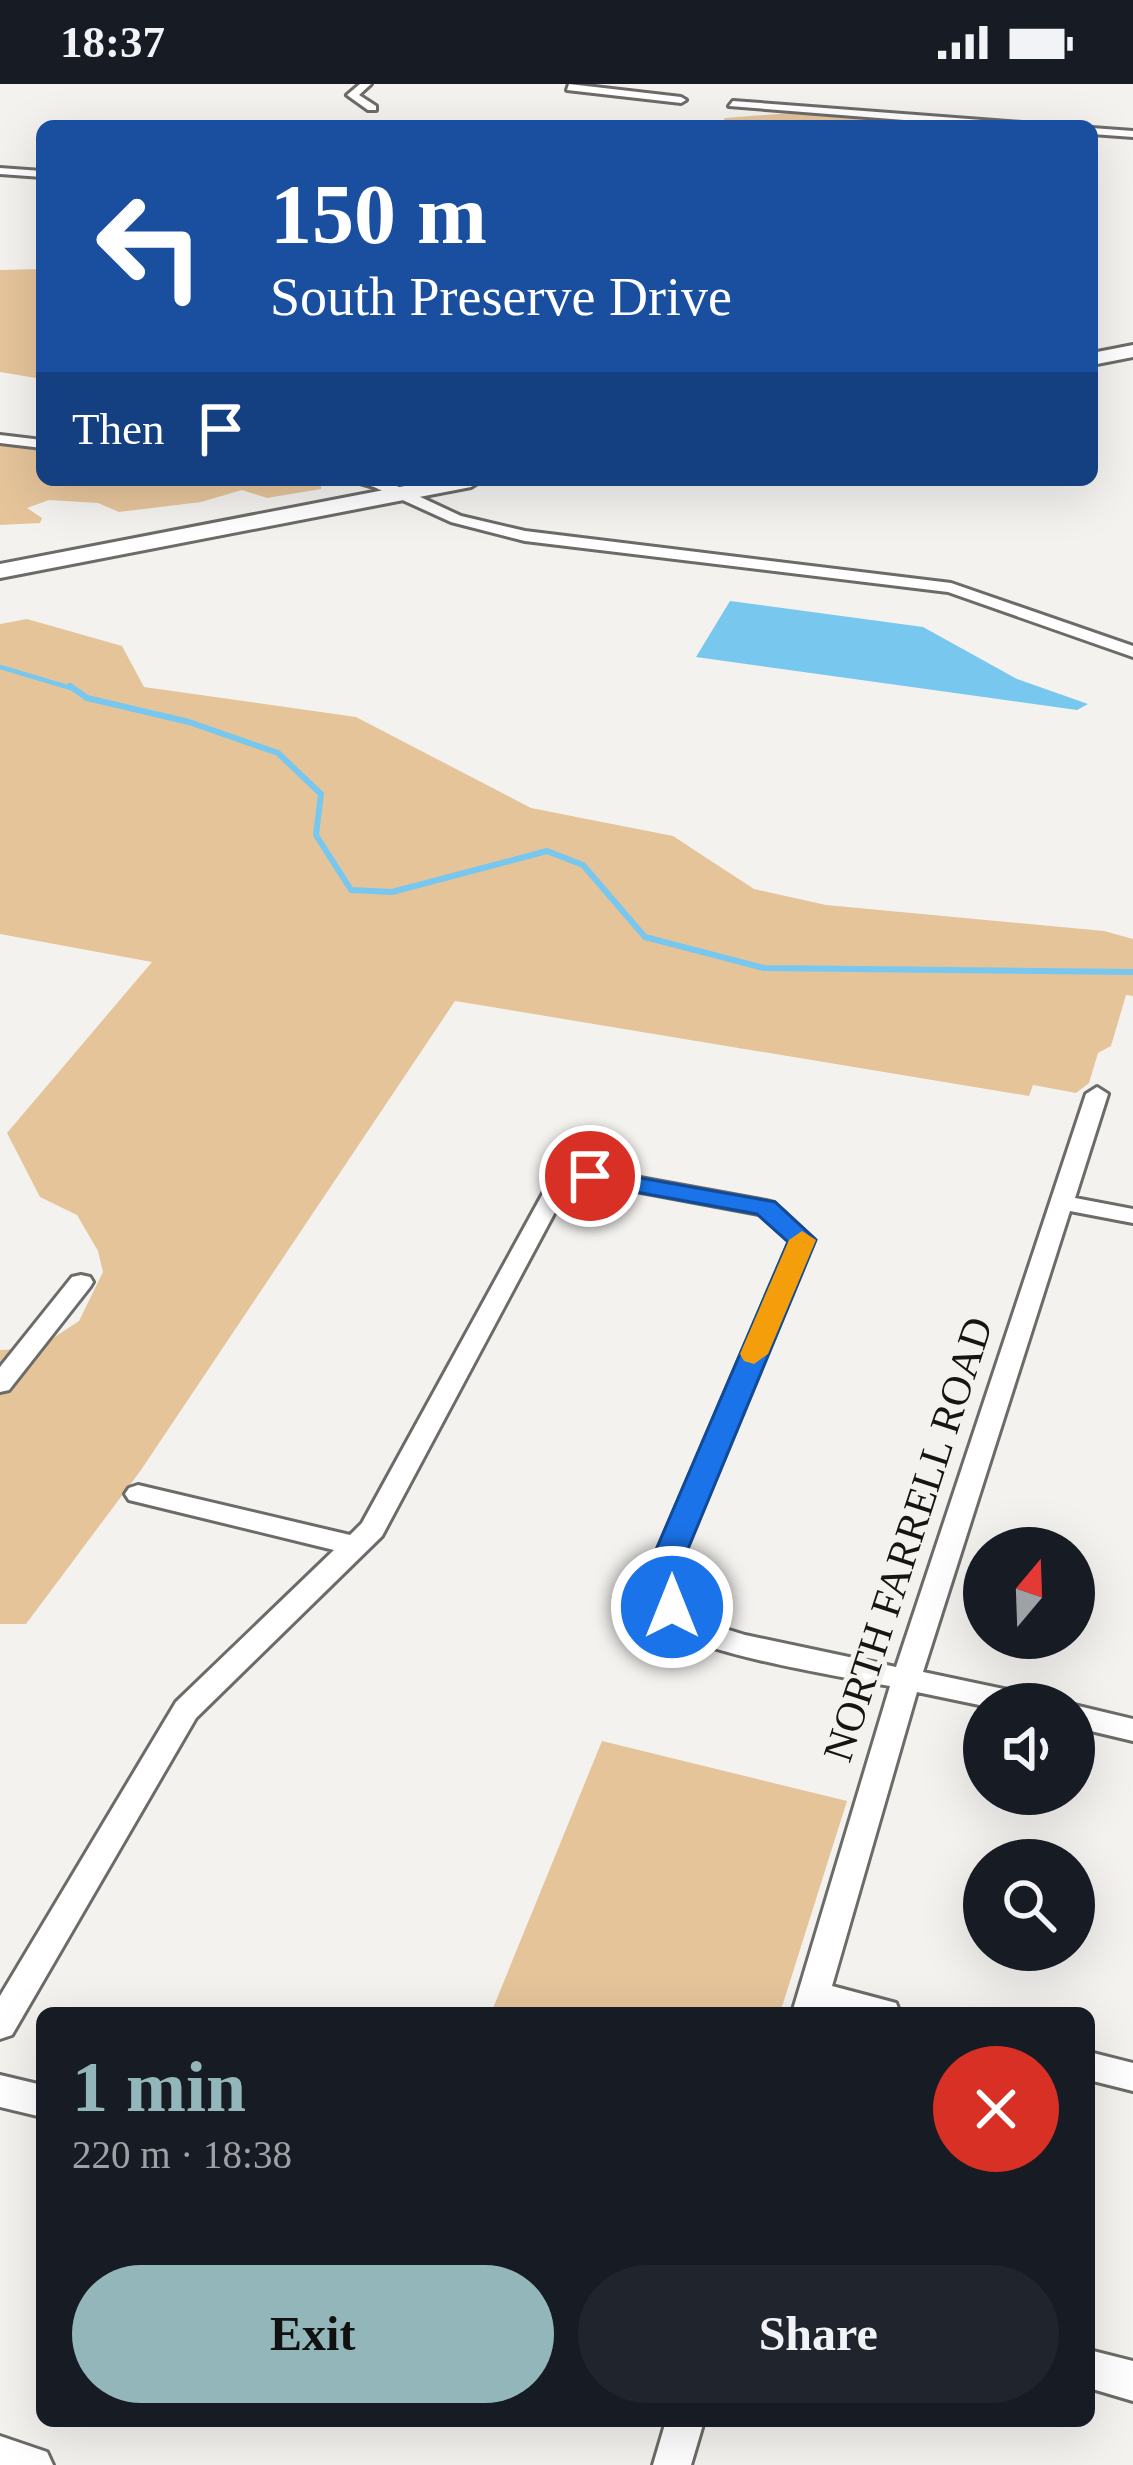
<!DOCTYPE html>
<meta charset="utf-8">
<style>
body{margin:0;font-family:"Times New Roman",serif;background:#20242c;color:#f1f3f6;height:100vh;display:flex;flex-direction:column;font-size:45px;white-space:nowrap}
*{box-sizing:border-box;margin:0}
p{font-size:39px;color:#9ea1a6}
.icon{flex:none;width:66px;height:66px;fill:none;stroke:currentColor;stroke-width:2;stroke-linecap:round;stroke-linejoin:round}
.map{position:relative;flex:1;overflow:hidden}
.details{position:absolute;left:36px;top:1923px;width:1059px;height:420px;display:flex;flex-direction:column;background:#171b24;border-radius:18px;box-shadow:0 12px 48px #0002}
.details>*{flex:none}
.hud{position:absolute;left:36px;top:36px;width:1062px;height:366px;border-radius:18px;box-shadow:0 12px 48px #0002;background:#1a4fa0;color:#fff;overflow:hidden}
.needle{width:78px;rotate:19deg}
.controls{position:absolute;left:963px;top:1443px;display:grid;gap:24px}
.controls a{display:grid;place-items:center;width:132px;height:132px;border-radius:50%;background:#171b24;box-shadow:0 12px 48px #0002;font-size:60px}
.pin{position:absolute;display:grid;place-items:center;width:102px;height:102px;color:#fff;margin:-51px;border:6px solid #fff;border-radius:50%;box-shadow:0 3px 12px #0007}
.me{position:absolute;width:132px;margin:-66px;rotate:0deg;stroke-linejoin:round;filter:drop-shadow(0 0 9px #0008)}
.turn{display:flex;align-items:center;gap:42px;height:252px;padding:0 36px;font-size:54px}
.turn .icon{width:156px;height:156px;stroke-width:2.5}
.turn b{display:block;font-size:84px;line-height:102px}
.then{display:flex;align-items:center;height:114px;padding:0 36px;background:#0003;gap:24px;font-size:45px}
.round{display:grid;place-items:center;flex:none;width:126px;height:126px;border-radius:63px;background:#20242c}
.summary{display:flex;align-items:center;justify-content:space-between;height:204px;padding:0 36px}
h1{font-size:72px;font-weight:800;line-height:90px;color:#92b6b9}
.button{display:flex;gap:24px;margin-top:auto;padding:24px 36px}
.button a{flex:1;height:138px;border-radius:72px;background:#92b6b9;color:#111;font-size:48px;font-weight:800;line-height:138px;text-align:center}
.button a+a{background:#20242c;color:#f1f3f6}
.status{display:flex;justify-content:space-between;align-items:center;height:84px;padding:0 60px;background:#171b24;direction:ltr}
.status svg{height:33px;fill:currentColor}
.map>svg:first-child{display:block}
.green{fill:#e5c49a}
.water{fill:#78c7ef}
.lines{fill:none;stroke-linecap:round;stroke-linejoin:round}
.stream-far1{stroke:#78c7ef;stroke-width:4.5}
.stream{stroke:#78c7ef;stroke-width:6}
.minor-casing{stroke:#6d6b68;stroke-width:6}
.tertiary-casing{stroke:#6d6b68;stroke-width:6}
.primary-casing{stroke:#6d6b68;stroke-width:6}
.minor{fill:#fff;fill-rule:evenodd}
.tertiary{fill:#fff;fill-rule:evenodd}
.primary{fill:#fff;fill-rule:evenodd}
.route{fill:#1a73e8;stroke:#114b97;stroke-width:3}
.slow{fill:#f59e0b}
.labels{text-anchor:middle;stroke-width:10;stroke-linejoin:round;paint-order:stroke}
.street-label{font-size:42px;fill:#161514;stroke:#f4f2ef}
</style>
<div class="status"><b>18:37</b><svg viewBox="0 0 49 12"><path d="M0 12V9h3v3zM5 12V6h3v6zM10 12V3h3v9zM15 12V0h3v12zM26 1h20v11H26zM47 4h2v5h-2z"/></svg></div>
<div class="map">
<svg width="1133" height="2381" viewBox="0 0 1133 2381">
<rect width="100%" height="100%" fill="#f4f2ef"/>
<path class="green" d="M804 28 911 36 906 42H720L725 34Z
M42 185V295L0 288V186Z
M0 355 42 360V396L322 398 321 405 267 414 242 406 201 418 119 428 98 419 49 416 27 424 42 434 40 439 0 441Z
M27 535 122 562 144 603 356 633 531 724 673 752 754 805 826 821 1104 847 1133 855V912L1126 911 1111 962 1098 969 1089 999 1076 1009 1033 1001 1029 1012 455 917 141 1386 26 1540H0V1266L38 1264 79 1237 103 1188 98 1167 77 1131 40 1113 7 1049 152 878 0 850V540Z
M602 1657 847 1717 780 1929H491Z"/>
<path class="water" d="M730 517 923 543 1017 595 1088 620 1077 626 696 573Z"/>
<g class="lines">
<path class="stream-far1" d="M0 583 74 605"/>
<path class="stream" d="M70 602 87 614 189 638 278 669 321 710 316 751 351 806 392 808 547 767 583 781 645 853 764 884 1133 888"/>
<defs>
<path id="minor" d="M360 0H371L359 11 376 22V26H368L347 11Z
M569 0 681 13 686 16 681 19 567 6Z
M733 17 1022 39 1027 42H980L729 22Z
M1092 44 1133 47V53L1092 50Z
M0 84 42 87V93L0 90Z
M0 351 42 356V364L0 359Z
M350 396H384L461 432 525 447 951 499 1133 562V573L948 508 525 457 451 438 374 403Z
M1097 1003 1108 1010 1075 1114 1133 1125V1139L1070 1127 923 1588 1023 1609 1033 1612 1038 1620 984 1622 917 1608 832 1902 896 1919 900 1929H792L890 1602C849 1594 703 1570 677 1548 659 1532 655 1511 648 1489L790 1157 759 1130 593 1099 564 1111 382 1452 196 1634 12 1951 0 1955V1912L176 1618 334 1466 129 1416 125 1410 129 1404 138 1401 350 1451 362 1439 547 1102 591 1085 766 1117 774 1119 814 1156 676 1489 685 1519 700 1537 745 1551 896 1583 1086 1010Z
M81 1191 90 1193 93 1198 90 1203 9 1306 0 1308V1283L72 1193Z
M1074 1621 1133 1635V1657L1074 1643Z
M1089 1968 1133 1979V2007L1089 1996Z
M666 2337H704L691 2381H653Z
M0 2352 47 2368 53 2381H0Z"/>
<path id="tertiary" d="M0 1991 42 2001V2033L0 2023Z
M1089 2266 1133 2277V2317L1089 2304Z"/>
<path id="primary" d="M1133 261V273L1092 281V269Z
M436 396H482L471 403 0 494V480Z"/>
</defs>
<use href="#minor" class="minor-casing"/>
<use href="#tertiary" class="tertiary-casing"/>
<use href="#primary" class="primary-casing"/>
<use href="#minor" class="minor"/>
<use href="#tertiary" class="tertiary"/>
<use href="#primary" class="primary"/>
</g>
<path class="route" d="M590 1085 775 1118 816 1156 678 1489 688 1523 672 1534 656 1523 646 1489 788 1158 757 1130 581 1098 577 1092Z"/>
<path class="slow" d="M802 1147 816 1156 768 1270 754 1280 744 1277 740 1270 789 1156Z"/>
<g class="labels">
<g class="street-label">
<text transform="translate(907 1455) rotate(-72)" y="15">NORTH FARRELL ROAD</text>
</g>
</g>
</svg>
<div class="controls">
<a><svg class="needle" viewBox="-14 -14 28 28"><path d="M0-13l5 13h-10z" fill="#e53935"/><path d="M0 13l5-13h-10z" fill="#9ea1a6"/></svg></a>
<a><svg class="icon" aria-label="sound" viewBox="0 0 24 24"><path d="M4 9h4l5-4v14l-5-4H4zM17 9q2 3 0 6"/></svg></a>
<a><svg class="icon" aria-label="search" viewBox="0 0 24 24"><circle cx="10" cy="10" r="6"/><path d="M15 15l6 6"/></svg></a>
</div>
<div class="pin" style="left:590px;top:1092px;background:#d93025"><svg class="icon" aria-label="arrive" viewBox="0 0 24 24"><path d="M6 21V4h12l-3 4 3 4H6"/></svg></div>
<svg class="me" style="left:672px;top:1523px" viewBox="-20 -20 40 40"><circle r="17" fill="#1a73e8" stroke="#fff" stroke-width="3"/><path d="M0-11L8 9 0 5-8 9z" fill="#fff"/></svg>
<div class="hud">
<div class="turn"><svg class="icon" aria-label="left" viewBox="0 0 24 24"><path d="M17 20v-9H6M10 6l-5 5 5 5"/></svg><div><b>150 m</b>South Preserve Drive</div></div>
<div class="then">Then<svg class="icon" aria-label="arrive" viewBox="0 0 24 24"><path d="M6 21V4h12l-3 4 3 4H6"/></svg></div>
</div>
<section class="details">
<div class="summary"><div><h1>1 min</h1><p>220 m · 18:38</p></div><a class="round" style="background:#d93025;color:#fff"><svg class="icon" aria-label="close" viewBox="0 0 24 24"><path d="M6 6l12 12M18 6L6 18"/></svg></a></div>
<div class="button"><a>Exit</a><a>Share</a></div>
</section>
</div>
